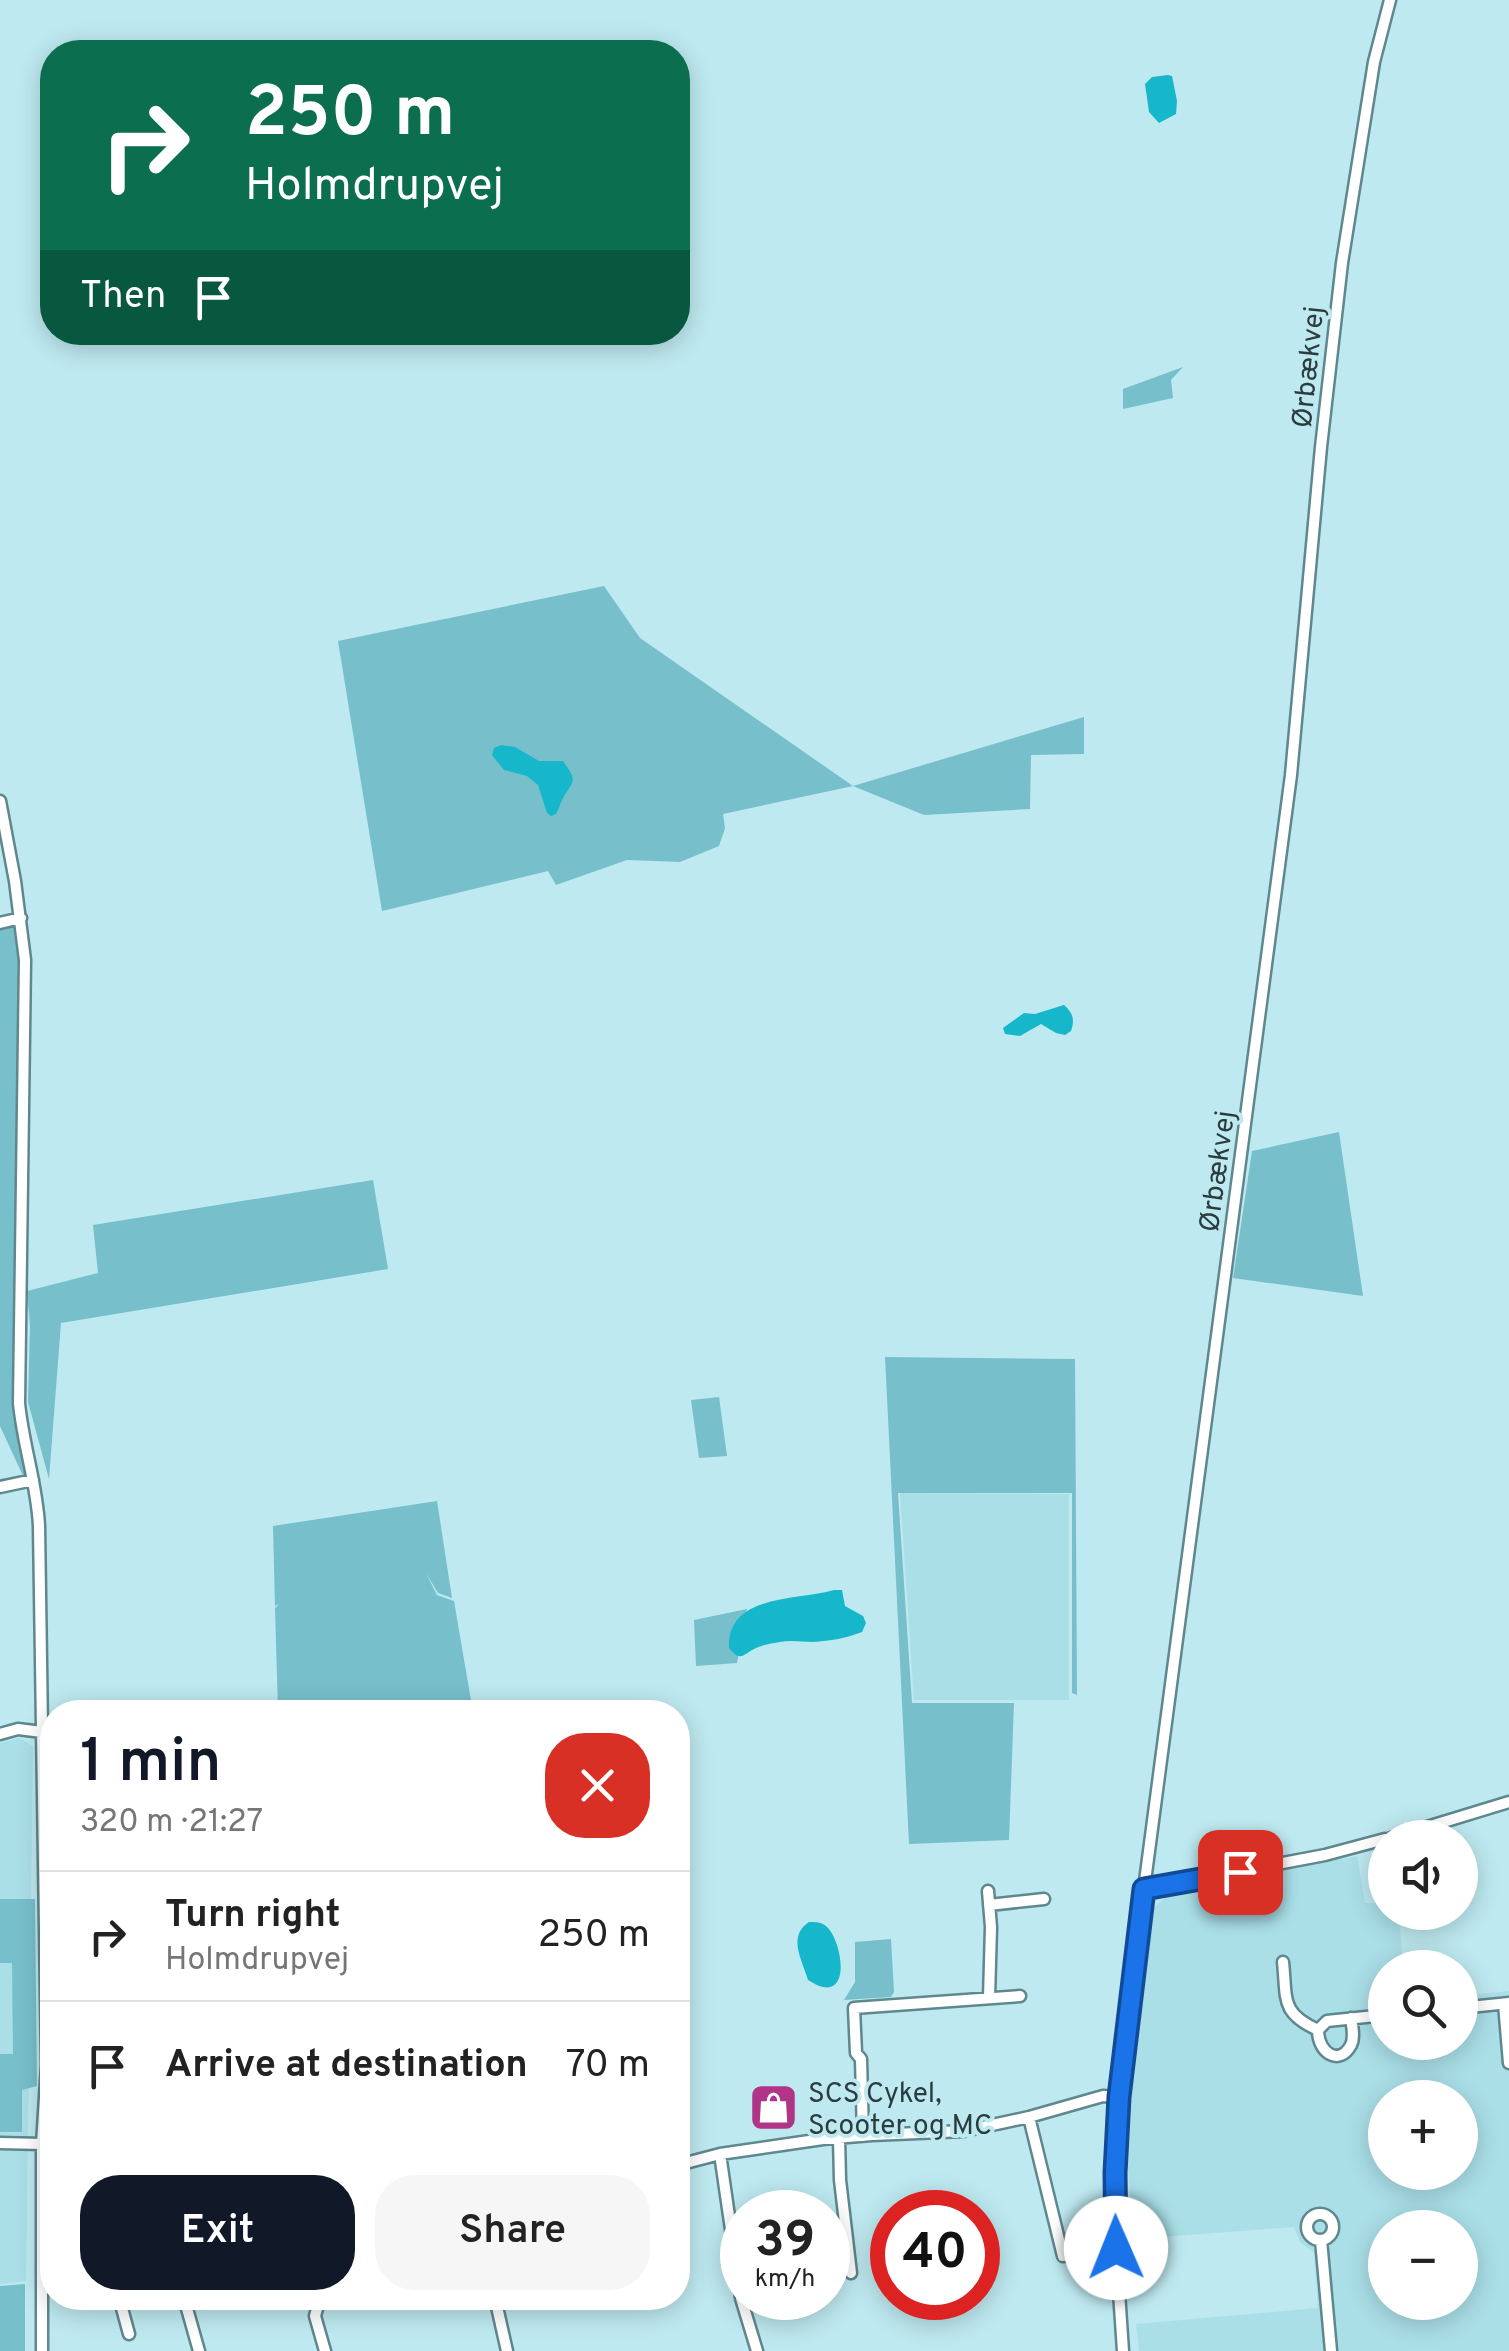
<!DOCTYPE html>
<meta charset="utf-8">
<style>
body{margin:0;font-family:Overpass,sans-serif;background:#f6f6f6;color:#222;height:100vh;display:flex;flex-direction:column;font-size:38px;white-space:nowrap}
*{box-sizing:border-box;margin:0}
p{font-size:32px;color:#767676}
.icon{flex:none;width:55px;height:55px;fill:none;stroke:currentColor;stroke-width:2;stroke-linecap:round;stroke-linejoin:round}
.map{position:relative;flex:1;overflow:hidden}
.side{position:absolute;left:40px;top:1700px;width:650px;height:610px;display:flex;flex-direction:column;background:#fff;border-radius:40px;box-shadow:0 5px 25px #0003}
.side>*{flex:none}
.guide{position:absolute;left:40px;top:40px;width:650px;height:305px;border-radius:40px;box-shadow:0 5px 25px #0003;background:#0b6e4f;color:#fff;overflow:hidden}
.fabs{position:absolute;left:1368px;top:1820px;display:grid;gap:20px}
.fabs a{display:grid;place-items:center;width:110px;height:110px;border-radius:50%;background:#fff;box-shadow:0 5px 25px #0003;font-size:50px}
.speed{position:absolute;left:720px;top:2190px;display:flex;gap:20px;font-size:50px;font-weight:700;text-align:center}
.speed>*{display:grid;place-content:center;width:130px;height:130px;border-radius:50%;background:#fff;box-shadow:0 5px 25px #0003;line-height:1}
.speed small{font-size:25px;font-weight:400}
.speed .limit{border:15px solid #d22;background:#fff;color:#111}
.pin{position:absolute;display:grid;place-items:center;width:85px;height:85px;color:#fff;margin:-42px;border-radius:20px;box-shadow:0 5px 15px #0006}
.me{position:absolute;width:110px;margin:-55px;rotate:359deg;stroke-linejoin:round;filter:drop-shadow(0 0 8px #0008)}
.turn{display:flex;align-items:center;gap:35px;height:210px;padding:0 40px;font-size:45px}
.turn .icon{width:130px;height:130px;stroke-width:2.5}
.turn b{display:block;font-size:70px;line-height:85px}
.then{display:flex;align-items:center;height:95px;padding:0 40px;background:#0003;gap:20px;font-size:38px}
.round{display:grid;place-items:center;flex:none;width:105px;height:105px;border-radius:40px;background:#f6f6f6}
.overview{display:flex;align-items:center;justify-content:space-between;height:170px;padding:0 40px}
h1{font-size:60px;font-weight:600;line-height:75px;color:#111827}
.cta{display:flex;gap:20px;margin-top:auto;padding:20px 40px}
.cta a{flex:1;height:115px;border-radius:40px;background:#111827;color:#fff;font-size:40px;font-weight:600;line-height:115px;text-align:center}
.cta a+a{background:#f6f6f6;color:#222}
ul{padding:0;list-style:none}
li{display:flex;align-items:center;gap:30px;height:130px;padding:0 40px;border-top:2px solid #e0e0e0}
li div{flex:1}
li b{display:block;font-size:38px}
li em{font-style:normal}
.map>svg:first-child{display:block}
.built{fill:#aadfe8;fill-rule:evenodd}
.green{fill:#77bfcb}
.water{fill:#16b7cb}
.lines{fill:none;stroke-linecap:round;stroke-linejoin:round}
.minor-casing{stroke:#5f878e;stroke-width:15}
.minor{stroke:#fff;stroke-width:10}
.route-casing{stroke:#114b97;stroke-width:25}
.route{stroke:#1a73e8;stroke-width:18}
.labels{text-anchor:middle;stroke-width:8;stroke-linejoin:round;paint-order:stroke}
.street-label{font-size:28px;fill:#2b3c3f;stroke:#bee9f0}
.poi-label{font-size:28px;fill:#2b3c3f;stroke:#bee9f0;text-anchor:start}
</style>
<div class="map">
<svg width="1509" height="2351" viewBox="0 0 1509 2351">
<rect width="100%" height="100%" fill="#bee9f0"/>
<path class="built" d="M900 1493 1069 1494V1700H914Z
M19 1738 33 1746 26 2281 0 2284V1743Z
M1357 1856 1365 1903H1385V1912L1399 1913 1403 1967 1385 1968V2042H1460V1996L1509 1991V2351H1139L1136 2324 1318 2308 1314 2253 1300 2242 1294 2227 1134 2239 1125 2133 1152 1910 1162 1900 1180 1890ZM1385 2098H1460V2172H1385ZM1385 2228H1460V2302H1385Z"/>
<path class="green" d="M1183 367 1171 380 1173 398 1123 409V389Z
M604 586 640 638 853 786 1084 717V754L1031 755 1030 809 924 815 853 786 723 814 725 828 719 846 680 862 627 860 556 885 548 871 382 911 338 641Z
M15 925 21 969 17 1376 28 1474 23 1476 0 1426V928Z
M1339 1132 1363 1296 1233 1278 1252 1151Z
M373 1180 388 1269 61 1323 49 1479 28 1402 30 1326 27 1291 98 1273 93 1225Z
M885 1357 1075 1359 1077 1695 1072 1693V1493H898L912 1703H1014L1009 1840 909 1844Z
M719 1397 727 1456 699 1458 691 1400Z
M437 1501 452 1598 438 1593 426 1573 437 1595 454 1601 473 1712H278L275 1608 279 1604 275 1606 273 1526Z
M747 1609 737 1663 696 1666 694 1620Z
M0 1899H35L37 2086 22 2090V2132H0V2054H13L12 1963H0Z
M891 1939 894 1992 891 1997 844 2000 855 1982V1942Z
M25 2284V2351H0V2286Z"/>
<path class="water" d="M1168 75 1172 76 1177 101 1176 114 1159 123 1149 112 1145 84 1152 77Z
M501 745 515 747 539 761H563C578 782 574 780 563 798 560 803 559 809 556 814L551 816 547 813 538 785 527 776 504 770 492 755 494 748Z
M1064 1005C1073 1013 1075 1019 1071 1031L1065 1035 1056 1033 1041 1024 1020 1036 1005 1034 1003 1028 1024 1013 1035 1014Z
M834 1590H842L845 1606 863 1616 866 1623 862 1632C847 1638 830 1641 813 1642 802 1642 791 1640 780 1642 773 1643 763 1645 756 1648 743 1654 741 1663 729 1648 727 1593 798 1601 834 1590Z
M809 1922C816 1922 821 1922 826 1926 843 1940 854 2010 808 1980 802 1959 787 1937 809 1922Z"/>
<g class="lines">
<defs>
<path id="minor" d="M0 801 15 881 25 960 19 1403C23 1445 37 1484 39 1526L47 2065 42 2144V2351
M0 923 21 918
M0 1487 33 1480
M0 1734 18 1729 42 1732
M1391 1838 1509 1802
M1144 1889 1325 1855 1385 1839
M988 1891 991 1927 989 1998
M989 1905 1044 1899
M1283 1962C1287 1999 1280 2013 1318 2030
M1504 2004 1509 2063
M1460 2008 1509 2003
M1351 2018C1352 2026 1355 2037 1351 2045 1340 2066 1318 2054 1318 2030L1327 2021 1385 2015
M1029 2117 1063 2256 1116 2248
M863 2136 861 2059 856 2053 854 2008 1020 1996
M839 2138 840 2180 851 2273
M0 2143 42 2144 52 2146
M720 2154 741 2298 757 2351
M678 2165 720 2154 823 2139 872 2135 964 2131 1029 2117 1103 2096 1119 2097
M1307 2227a13 13 0 1 1 26 0a13 13 0 1 1-26 0Z
M1321 2240 1331 2351
M184 2298 199 2351
M320 2298 315 2316 325 2351
M495 2298 507 2351
M129 2334 120 2301 134 2298
M1123 2351 1116 2248 1115 2173 1119 2097 1144 1889 1291 775 1321 447 1342 263 1374 62 1390 0"/>
</defs>
<use href="#minor" class="minor-casing"/>
<use href="#minor" class="minor"/>
</g>
<g class="lines">
<defs>
<path id="route" d="M1116 2248 1115 2173 1119 2097 1144 1889 1240 1872"/>
</defs>
<use href="#route" class="route-casing"/>
<use href="#route" class="route"/>
</g>
<defs>
<symbol id="shop-square" viewBox="-11 -11 22 22"><rect x="-9" y="-9" width="18" height="18" rx="4" fill="#b13587" stroke="#bee9f0"/><path d="M-5-2.5h2.3a2.7 3.5 0 0 1 5.4 0H5L5.5 6h-11ZM-1.5-2.5h3a1.5 2.3 0 0 0-3 0Z" fill="#fff"/></symbol>
</defs>
<g fill-rule="evenodd">
<use href="#shop-square" x="746" y="2080" width="55" height="55"/>
</g>
<g class="labels">
<g class="street-label">
<text transform="translate(1307 367) rotate(-84)" y="10">Ørbækvej</text>
<text transform="translate(1216 1171) rotate(-82)" y="10">Ørbækvej</text>
</g>
<g class="poi-label">
<text x="808" y="2102">SCS Cykel,<tspan x="808" dy="32">Scooter og MC</tspan></text>
</g>
</g>
</svg>
<div class="fabs">
<a><svg class="icon" aria-label="sound" viewBox="0 0 24 24"><path d="M4 9h4l5-4v14l-5-4H4zM17 9q2 3 0 6"/></svg></a>
<a><svg class="icon" aria-label="search" viewBox="0 0 24 24"><circle cx="10" cy="10" r="6"/><path d="M15 15l6 6"/></svg></a>
<a>+</a>
<a>−</a>
</div>
<div class="speed"><div>39<small>km/h</small></div><div class="limit">40</div></div>
<div class="pin" style="left:1240px;top:1872px;background:#d93025"><svg class="icon" aria-label="arrive" viewBox="0 0 24 24"><path d="M6 21V4h12l-3 4 3 4H6"/></svg></div>
<svg class="me" style="left:1116px;top:2248px" viewBox="-20 -20 40 40"><circle r="19" fill="#fff"/><path d="M0-13L10 11 0 6-10 11z" fill="#1a73e8"/></svg>
<div class="guide">
<div class="turn"><svg class="icon" aria-label="right" viewBox="0 0 24 24"><path d="M7 20v-9h11M14 6l5 5-5 5"/></svg><div><b>250 m</b>Holmdrupvej</div></div>
<div class="then">Then<svg class="icon" aria-label="arrive" viewBox="0 0 24 24"><path d="M6 21V4h12l-3 4 3 4H6"/></svg></div>
</div>
<section class="side">
<div class="overview"><div><h1>1 min</h1><p>320 m · 21:27</p></div><a class="round" style="background:#d93025;color:#fff"><svg class="icon" aria-label="close" viewBox="0 0 24 24"><path d="M6 6l12 12M18 6L6 18"/></svg></a></div>
<ul>
<li><svg class="icon" aria-label="right" viewBox="0 0 24 24"><path d="M7 20v-9h11M14 6l5 5-5 5"/></svg><div><b>Turn right</b><p>Holmdrupvej</p></div><em>250 m</em></li>
<li><svg class="icon" aria-label="arrive" viewBox="0 0 24 24"><path d="M6 21V4h12l-3 4 3 4H6"/></svg><div><b>Arrive at destination</b></div><em>70 m</em></li>
</ul>
<div class="cta"><a>Exit</a><a>Share</a></div>
</section>
</div>
